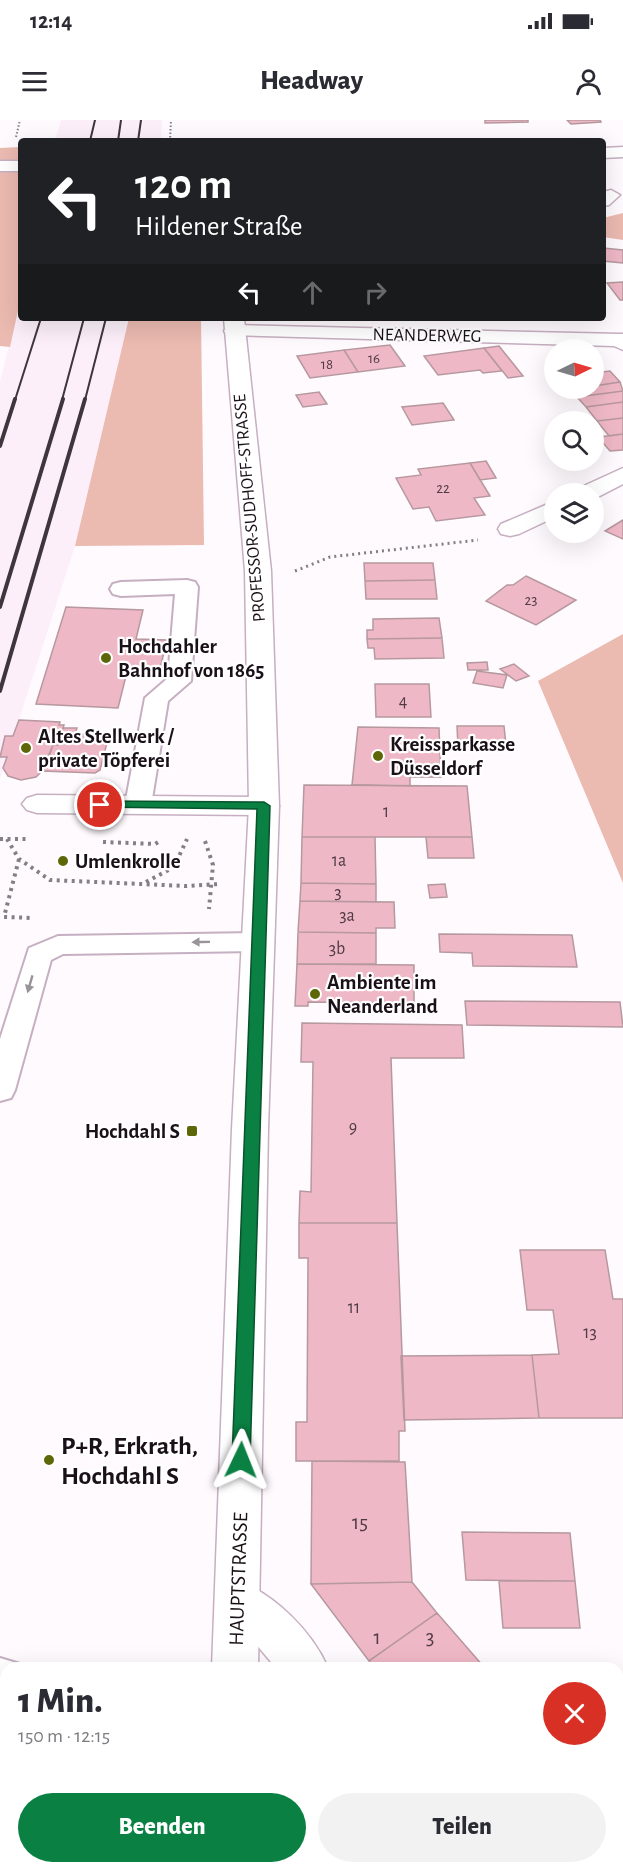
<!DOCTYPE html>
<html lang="de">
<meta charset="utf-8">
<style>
body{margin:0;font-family:"Alegreya Sans",sans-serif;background:#f2f2f3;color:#2b2b33;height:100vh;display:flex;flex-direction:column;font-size:22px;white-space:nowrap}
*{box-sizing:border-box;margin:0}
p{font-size:20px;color:#7c7c81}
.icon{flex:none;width:33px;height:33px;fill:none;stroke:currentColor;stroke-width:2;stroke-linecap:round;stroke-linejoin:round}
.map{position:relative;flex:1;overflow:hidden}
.sheet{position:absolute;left:0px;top:1542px;width:624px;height:212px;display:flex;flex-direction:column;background:#fff;border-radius:18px 18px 0 0;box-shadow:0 6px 24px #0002}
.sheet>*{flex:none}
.hud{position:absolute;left:18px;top:18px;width:588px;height:183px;border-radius:6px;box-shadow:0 6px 24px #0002;background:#202124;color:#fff;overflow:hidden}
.needle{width:39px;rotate:85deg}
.tools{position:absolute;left:544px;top:219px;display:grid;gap:12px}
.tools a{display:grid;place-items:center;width:60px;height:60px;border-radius:50%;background:#fff;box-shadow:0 6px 24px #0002;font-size:30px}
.pin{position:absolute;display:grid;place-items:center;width:51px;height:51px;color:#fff;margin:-26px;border:3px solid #fff;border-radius:50%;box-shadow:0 2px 6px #0007}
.me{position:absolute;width:66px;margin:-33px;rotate:2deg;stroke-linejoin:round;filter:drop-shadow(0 0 4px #0008)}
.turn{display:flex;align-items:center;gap:21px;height:126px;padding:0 18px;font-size:27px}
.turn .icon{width:78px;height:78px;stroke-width:2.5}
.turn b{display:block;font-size:42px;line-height:51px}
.lanes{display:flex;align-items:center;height:57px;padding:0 18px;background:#0003;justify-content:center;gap:30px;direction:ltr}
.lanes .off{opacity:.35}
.round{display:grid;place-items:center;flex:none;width:63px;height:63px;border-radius:32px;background:#f2f2f3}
.headline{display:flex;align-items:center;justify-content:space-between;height:102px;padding:0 18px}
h1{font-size:36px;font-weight:800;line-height:45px}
.cta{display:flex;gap:12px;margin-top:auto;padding:12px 18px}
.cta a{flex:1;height:69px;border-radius:36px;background:#0b8043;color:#fff;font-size:24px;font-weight:800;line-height:69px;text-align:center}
.cta a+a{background:#f2f2f3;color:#2b2b33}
.status{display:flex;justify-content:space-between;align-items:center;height:42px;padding:0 30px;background:#fff;direction:ltr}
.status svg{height:16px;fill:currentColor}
header{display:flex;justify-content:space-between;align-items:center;height:78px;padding:0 18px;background:#fff;font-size:27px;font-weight:800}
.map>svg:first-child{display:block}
.built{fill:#fceff9}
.green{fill:#ebbab1}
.building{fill:#efb8c6;stroke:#b6989f;stroke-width:1.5}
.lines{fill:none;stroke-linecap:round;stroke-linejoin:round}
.lane-casing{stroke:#c6afc1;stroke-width:4}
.street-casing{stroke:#c6afc1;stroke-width:3}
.secondary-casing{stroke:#c6afc1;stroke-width:3}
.path-far2{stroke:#857e84;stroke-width:2;stroke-dasharray:1.5 2;stroke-linecap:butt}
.path-far1{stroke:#857e84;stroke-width:3;stroke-dasharray:2 4;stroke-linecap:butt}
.path{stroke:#857e84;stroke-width:4;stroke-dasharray:3 4.5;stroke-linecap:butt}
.lane{fill:#fff;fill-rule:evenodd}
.street{fill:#fff;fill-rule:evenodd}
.secondary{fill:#fff;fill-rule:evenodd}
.rail-far1{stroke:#3e363c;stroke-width:2}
.rail{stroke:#3e363c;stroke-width:4}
.oneway{fill:#989497}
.route{fill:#0b8043;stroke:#07532c;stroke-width:1.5}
.poi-dot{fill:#5e6708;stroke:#fff;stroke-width:2}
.labels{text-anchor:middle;stroke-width:4.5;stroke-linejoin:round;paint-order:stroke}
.far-number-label{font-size:15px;fill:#4f3b44}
.far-street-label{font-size:18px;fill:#1a1118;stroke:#fff}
.number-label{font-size:18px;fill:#4f3b44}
.poi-label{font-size:21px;font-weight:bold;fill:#1a1118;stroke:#fff;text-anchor:start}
.near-number-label{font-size:21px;fill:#4f3b44}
.street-label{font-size:21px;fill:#1a1118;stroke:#fff}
.near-poi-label{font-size:26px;font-weight:bold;fill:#1a1118;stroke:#fff;text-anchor:start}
</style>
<div class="status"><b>12:14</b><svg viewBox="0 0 49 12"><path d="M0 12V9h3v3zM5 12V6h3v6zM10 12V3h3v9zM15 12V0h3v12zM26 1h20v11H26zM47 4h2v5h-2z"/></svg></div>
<header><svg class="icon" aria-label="menu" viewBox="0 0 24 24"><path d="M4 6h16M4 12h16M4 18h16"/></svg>Headway<svg class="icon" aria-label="person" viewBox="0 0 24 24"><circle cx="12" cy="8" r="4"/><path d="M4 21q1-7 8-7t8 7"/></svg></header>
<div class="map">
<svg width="623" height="1753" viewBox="0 0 623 1753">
<rect width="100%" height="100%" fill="#fffafe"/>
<path class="built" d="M61 0H162L161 21H55Z
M21 177V198H129L75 426 0 658V262Z"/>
<path class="green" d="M21 27V177L10 227 0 226V28Z
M623 93V120L603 117V98Z
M129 198H201L204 425 75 426Z
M623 514V763L538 561Z"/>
<path class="building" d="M485 0H528V2L485 3Z
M567 0H600L601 2 571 4Z
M603 128 623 130V143L603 141Z
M623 162V180H620L607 163Z
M390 225 405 246 358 252 344 230Z
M499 226 523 256 508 258 484 228Z
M484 228 502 251 483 253 480 250 438 255 424 236Z
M344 230 358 252 310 258 297 236Z
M594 243 602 252 610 251 620 262 594 266Z
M620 262 623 271 577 277 571 269 594 268V266Z
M623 271V282L586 287 577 277Z
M319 272 327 284 303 287 296 275Z
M623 282V298L597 301 586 287Z
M443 283 454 300 412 305 402 287Z
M623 298V314L609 316 597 301Z
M623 314V330L610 331 598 317Z
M486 341 496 358 480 360 470 343Z
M470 343 490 376 474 378 485 395 436 401 429 387 413 389 396 358 421 355 418 349Z
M623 400V419L605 411Z
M364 443H433L435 460 365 461Z
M526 456 576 480 536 505 486 481 507 465H513Z
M435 460 437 479H366L365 461Z
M66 487 143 490 136 519 167 520 158 557 126 556 118 588 36 584Z
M439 498 442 518 367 519V510H373V499Z
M442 518 444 538 375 539 374 528H368L367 519Z
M487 542 488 550H468L467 543Z
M514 544 529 556 516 561 500 549Z
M477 551 507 555 503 568 473 563Z
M375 564H429L431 597H376Z
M19 600 60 602 59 605H64L58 625H53L45 648 36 657 21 660 8 656 3 648 7 637H0L5 616H13Z
M457 606H504L506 625 458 627Z
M358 607 439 608 441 657H410V666L352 665Z
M63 608H77L75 614 109 615 100 650 95 653 42 651 53 625H58Z
M304 665 467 666 472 717H302Z
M302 717H375L376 764 301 763Z
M426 717H472L474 738H428Z
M301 763 376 764V782L300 781Z
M445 764 447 777 430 778 428 765Z
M300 781 394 782 395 808H376V813L298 812Z
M298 812 376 813V844H297Z
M439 814 572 815 577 847 473 846 472 833 440 832Z
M297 844 414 845V883L308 882V886H295Z
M465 881 620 882 623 907 467 905Z
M302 903 462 905 464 938H391L397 1103H299L300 1071 311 1072 313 942H301Z
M299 1103H397L405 1311H399V1341H296V1302H307L308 1138H299Z
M520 1130H605L613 1179H623V1298H539L532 1235 559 1234 553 1190H527Z
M532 1235 539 1298 404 1300 401 1236Z
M312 1341 405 1342 412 1462 311 1464Z
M462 1412 570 1413 575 1461 466 1460Z
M499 1461H575L580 1508H503Z
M412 1462 437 1493 369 1541 311 1464Z
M437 1493 484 1547 375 1548 369 1541Z
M0 1626H6V1717H0Z
M271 1748H373V1753H271Z
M425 1748H441L445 1753H418Z"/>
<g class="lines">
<defs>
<path id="lane" d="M187 460 195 462 198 467 191 561 168 581 151 685 147 691 138 693 129 691 125 685 145 578 168 558 175 474 121 476 113 474 110 469 113 464 121 462Z
M260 813 270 815 274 822 270 829 260 831 63 834 51 840 15 970 11 978 0 981V919L29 828 58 816Z
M0 1538 20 1544 22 1548H6V1576H0Z"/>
<path id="street" d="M611 70 620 75 609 85 603 86V72Z
M234 205 620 214H623V230L614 226 227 215 224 211 227 207Z
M623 348V364L594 379V374H574L577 369Z
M555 381V397L519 414 510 416 501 414 498 409 501 404Z
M37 675 264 677 274 680 279 686 274 692 264 695 37 693 27 690 22 684 27 678Z
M237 1460C275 1475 312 1511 328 1548H276L250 1517 221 1496 215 1481 221 1466Z
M451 1748H503L506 1753H453Z"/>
<path id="secondary" d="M623 27V37L603 38V28Z
M0 41H21V51H0Z
M224 198H244L271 451 279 686 268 1009 258 1548H212L232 1009 249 686 245 451Z
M198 1748H248L247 1753H197Z"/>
</defs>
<use href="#lane" class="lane-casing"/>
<use href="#street" class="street-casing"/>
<use href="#secondary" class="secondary-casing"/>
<path class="path-far2" d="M16 17 20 0
M170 21 171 0
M442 21H554"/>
<path class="path-far1" d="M295 451 330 437 478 420"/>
<path class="path" d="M0 719H29
M7 719 19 739 50 760 186 766 220 764
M205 721 213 745 209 789
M103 722 155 724 160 721
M19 739 4 797 33 798
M146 762 174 747 187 719"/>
<use href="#lane" class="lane"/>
<use href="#street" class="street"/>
<use href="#secondary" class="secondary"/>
<path class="rail-far1" d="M90 21 95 0
M118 21 121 0
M138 21 141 0
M15 280 41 198
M62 280 84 198
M85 280 106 198"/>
<path class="rail" d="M0 326 15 279
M0 487 63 279
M0 571 85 279"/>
</g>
<defs><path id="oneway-solid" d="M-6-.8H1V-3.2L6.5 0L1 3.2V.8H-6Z" transform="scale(1.5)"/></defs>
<g class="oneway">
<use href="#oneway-solid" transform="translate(201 822) rotate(179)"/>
<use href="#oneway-solid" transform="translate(30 864) rotate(106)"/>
</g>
<path class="route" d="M100 681 264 682 270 686 250 1340 247 1345 241 1347 235 1345 232 1340 257 689 96 687V682Z"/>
<g class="poi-dot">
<circle cx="106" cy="538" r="6"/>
<circle cx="26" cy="628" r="6"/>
<circle cx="378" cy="636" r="6"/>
<circle cx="63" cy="741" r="6"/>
<circle cx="315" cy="874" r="6"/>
<rect x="186" y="1005" width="12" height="12" rx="3"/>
<circle cx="49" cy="1340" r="6"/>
</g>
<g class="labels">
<g class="far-number-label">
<text x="374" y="243">16</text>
<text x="327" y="249">18</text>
<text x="443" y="373">22</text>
<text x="531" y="485">23</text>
</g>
<g class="far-street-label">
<text transform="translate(427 215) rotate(1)" y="6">NEANDERWEG</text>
<text transform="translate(249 388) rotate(-95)" y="6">PROFESSOR-SUDHOFF-STRASSE</text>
</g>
<g class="number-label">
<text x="403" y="587">4</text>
<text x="386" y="697">1</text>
<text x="339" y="746">1a</text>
<text x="338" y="778">3</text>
<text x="347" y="801">3a</text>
<text x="337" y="834">3b</text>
<text x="353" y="1013">9</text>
<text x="354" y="1193">11</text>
<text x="590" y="1218">13</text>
</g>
<g class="poi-label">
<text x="118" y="533">Hochdahler<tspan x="118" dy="24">Bahnhof von 1865</tspan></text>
<text x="38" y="623">Altes Stellwerk /<tspan x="38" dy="24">private Töpferei</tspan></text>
<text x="390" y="631">Kreissparkasse<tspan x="390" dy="24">Düsseldorf</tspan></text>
<text x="75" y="748">Umlenkrolle</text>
<text x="327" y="869">Ambiente im<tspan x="327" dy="24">Neanderland</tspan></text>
<text x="180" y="1018" text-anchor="end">Hochdahl S</text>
</g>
<g class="near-number-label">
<text x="360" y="1409">15</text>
<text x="377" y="1524">1</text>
<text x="430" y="1524">3</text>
</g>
<g class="street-label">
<text transform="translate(238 1459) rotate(-88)" y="7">HAUPTSTRASSE</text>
</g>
<g class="near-poi-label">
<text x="61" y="1334">P+R, Erkrath,<tspan x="61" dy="30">Hochdahl S</tspan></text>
</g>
</g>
</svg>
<div class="tools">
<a><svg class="needle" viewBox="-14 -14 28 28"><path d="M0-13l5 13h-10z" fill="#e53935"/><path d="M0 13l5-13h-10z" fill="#7c7c81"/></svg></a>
<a><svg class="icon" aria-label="search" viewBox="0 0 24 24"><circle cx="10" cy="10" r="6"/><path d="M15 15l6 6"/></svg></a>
<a><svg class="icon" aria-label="layers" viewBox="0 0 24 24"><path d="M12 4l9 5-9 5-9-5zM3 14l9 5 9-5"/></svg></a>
</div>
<div class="pin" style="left:100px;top:685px;background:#d93025"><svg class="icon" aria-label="arrive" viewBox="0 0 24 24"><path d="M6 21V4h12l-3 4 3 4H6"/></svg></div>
<svg class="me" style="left:241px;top:1340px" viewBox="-20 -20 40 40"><path d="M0-17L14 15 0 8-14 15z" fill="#0b8043" stroke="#fff" stroke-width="4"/></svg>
<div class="hud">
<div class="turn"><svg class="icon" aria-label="left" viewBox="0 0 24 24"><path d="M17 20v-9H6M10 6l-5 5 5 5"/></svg><div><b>120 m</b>Hildener Straße</div></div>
<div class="lanes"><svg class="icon" aria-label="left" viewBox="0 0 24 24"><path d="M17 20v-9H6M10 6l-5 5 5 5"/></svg><svg class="icon off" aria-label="ahead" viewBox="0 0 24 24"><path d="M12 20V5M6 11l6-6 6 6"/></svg><svg class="icon off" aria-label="right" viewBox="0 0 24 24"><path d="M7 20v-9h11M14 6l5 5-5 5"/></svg></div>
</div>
<section class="sheet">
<div class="headline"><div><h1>1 Min.</h1><p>150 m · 12:15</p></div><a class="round" style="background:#d93025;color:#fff"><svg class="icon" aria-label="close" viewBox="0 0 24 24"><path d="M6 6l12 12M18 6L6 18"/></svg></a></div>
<div class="cta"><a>Beenden</a><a>Teilen</a></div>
</section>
</div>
